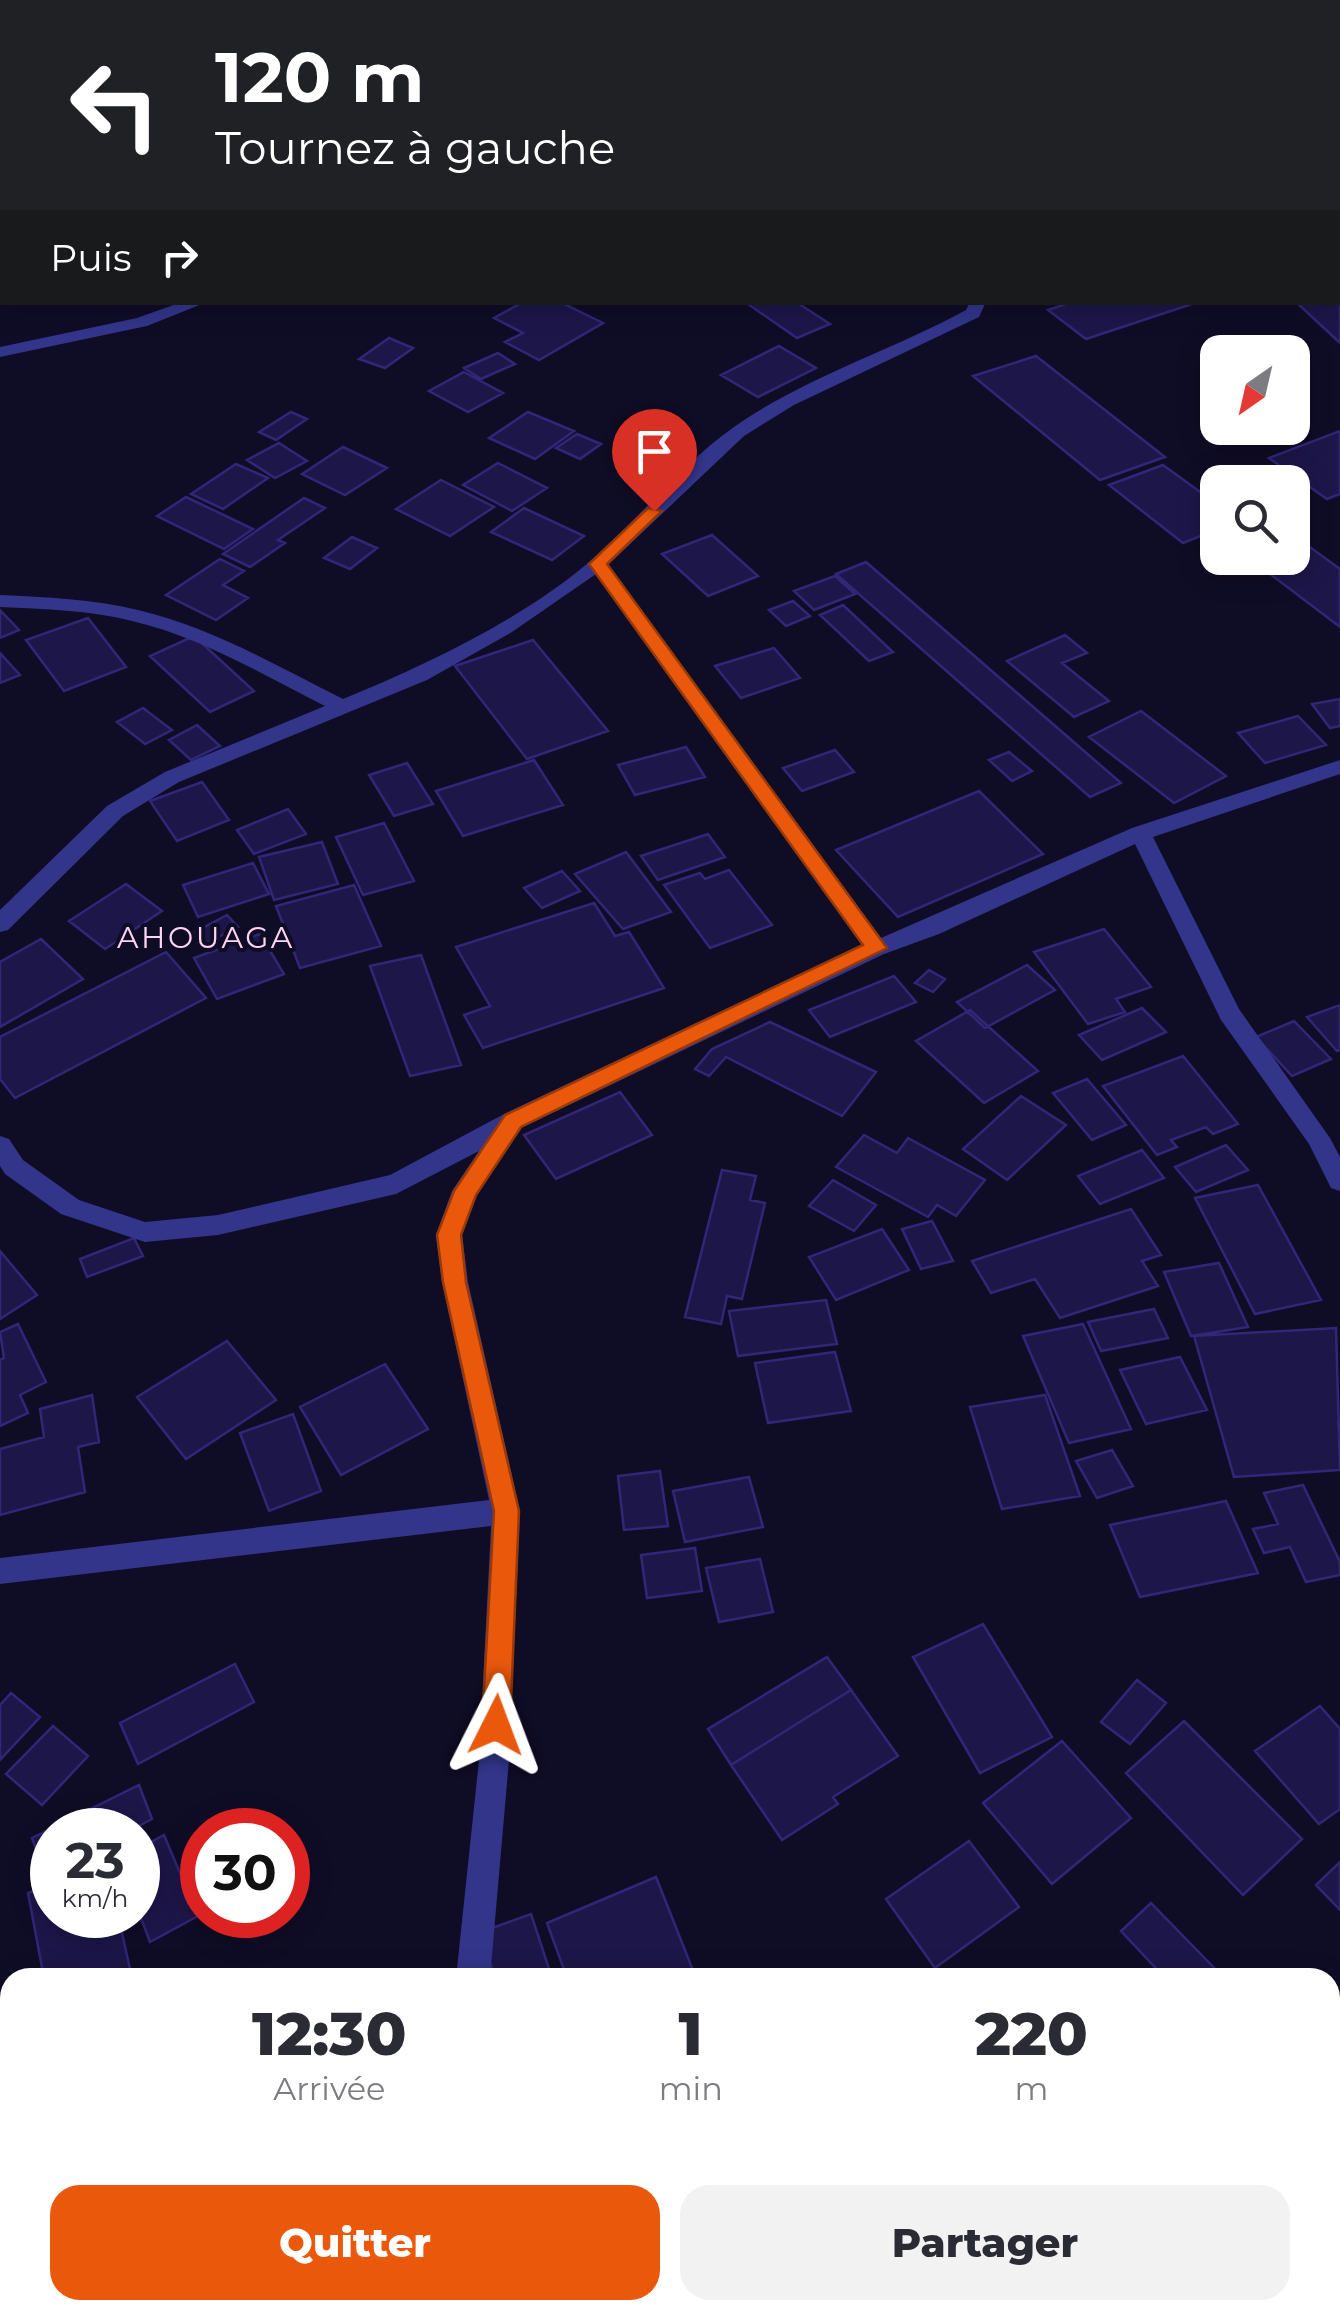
<!DOCTYPE html>
<html lang="fr">
<meta charset="utf-8">
<style>
body{margin:0;font-family:Montserrat,sans-serif;background:#f2f2f3;color:#2b2b33;height:100vh;display:flex;flex-direction:column;font-size:38px;white-space:nowrap}
*{box-sizing:border-box;margin:0}
p{font-size:32px;color:#7c7c81}
.icon{flex:none;width:55px;height:55px;fill:none;stroke:currentColor;stroke-width:2;stroke-linecap:round;stroke-linejoin:round}
.map{position:relative;flex:1;overflow:hidden}
.drawer{position:absolute;left:0px;top:1968px;width:1340px;height:352px;display:flex;flex-direction:column;background:#fff;border-radius:30px 30px 0 0;box-shadow:0 5px 25px #0003}
.drawer>*{flex:none}
.banner{position:absolute;left:0px;top:0px;width:1340px;height:305px;box-shadow:0 5px 25px #0003;background:#202124;color:#fff;overflow:hidden}
.needle{width:65px;rotate:214deg}
.fabs{position:absolute;left:1200px;top:335px;display:grid;gap:20px}
.fabs a{display:grid;place-items:center;width:110px;height:110px;border-radius:20px;background:#fff;box-shadow:0 5px 25px #0003;font-size:50px}
.speed{position:absolute;left:30px;top:1808px;display:flex;gap:20px;font-size:50px;font-weight:700;text-align:center}
.speed>*{display:grid;place-content:center;width:130px;height:130px;border-radius:50%;background:#fff;box-shadow:0 5px 25px #0003;line-height:1}
.speed small{font-size:25px;font-weight:400}
.speed .limit{border:15px solid #d22;background:#fff;color:#111}
.pin{position:absolute;display:grid;place-items:center;width:85px;height:85px;color:#fff;margin:-102px -42px;border-radius:50% 50% 50% 0;rotate:-45deg;box-shadow:0 0 10px #0007}
.pin .icon{rotate:45deg}
.me{position:absolute;width:110px;margin:-55px;rotate:3deg;stroke-linejoin:round;filter:drop-shadow(0 0 8px #0008)}
.turn{display:flex;align-items:center;gap:35px;height:210px;padding:0 50px;font-size:45px}
.turn .icon{width:130px;height:130px;stroke-width:2.5}
.turn b{display:block;font-size:70px;line-height:85px}
.then{display:flex;align-items:center;height:95px;padding:0 50px;background:#0003;gap:20px;font-size:38px}
.eta{display:flex;justify-content:space-evenly;align-items:center;height:170px;text-align:center}
.eta b{font-size:60px;font-weight:800;line-height:70px}
.button{display:flex;gap:20px;margin-top:auto;padding:20px 50px}
.button a{flex:1;height:115px;border-radius:30px;background:#ea580c;color:#fff;font-size:40px;font-weight:800;line-height:115px;text-align:center}
.button a+a{background:#f2f2f3;color:#2b2b33}
.map>svg:first-child{display:block}
.building{fill:#1d1649;stroke:#312678;stroke-width:2.5}
.lines{fill:none;stroke-linecap:round;stroke-linejoin:round}
.minor{fill:#32358a;fill-rule:evenodd}
.route{fill:#ea580c;stroke:#983908;stroke-width:2.5}
.labels{text-anchor:middle;stroke-width:8;stroke-linejoin:round;paint-order:stroke}
.quarter-label{font-size:30px;letter-spacing:2.5px;fill:#ffd4f2;stroke:#0f0c26}
</style>
<div class="map">
<svg width="1340" height="2319" viewBox="0 0 1340 2319">
<rect width="100%" height="100%" fill="#0f0c26"/>
<path class="building" d="M1338 281 1340 283V343L1296 302H1338Z
M523 302H560L603 323 539 360 505 342 523 333 494 318Z
M745 302H796L830 324 797 338Z
M1072 302H1198L1086 339 1048 310Z
M389 338 413 348 385 368 359 359Z
M779 346 816 368 758 397 721 375Z
M498 353 515 364 481 379 464 368Z
M1036 356 1165 457 1100 480 973 376Z
M464 372 503 393 468 412 429 391Z
M291 412 307 419 276 440 259 432Z
M528 412 574 431 535 459 489 438Z
M1340 431V494L1327 499 1269 458Z
M577 434 601 444 580 459 556 448Z
M279 443 307 461 275 478 247 460Z
M343 447 387 468 345 495 302 474Z
M498 463 547 488 512 511 463 485Z
M236 464 268 478 223 509 191 494Z
M1163 465 1218 505V529L1183 543 1109 485Z
M441 480 494 507 450 536 396 509Z
M186 497 253 529 224 549 157 516Z
M304 498 325 508 278 540 285 543 250 567 223 554Z
M524 508 584 536 552 560 491 532Z
M1292 534 1340 569V627L1249 558H1292Z
M712 535 758 576 708 596 662 554Z
M352 537 377 548 350 569 324 558Z
M220 559 244 571 223 585 248 598 216 620 166 595Z
M866 562 1121 783 1090 797 836 574Z
M835 576 855 594 814 610 794 591Z
M793 601 810 616 786 626 769 610Z
M843 605 893 652 869 661 820 615Z
M0 610 19 630 0 638Z
M88 618 126 667 64 691 26 640Z
M1065 635 1087 653 1062 663 1109 701 1074 717 1007 661Z
M194 636 254 691 210 712 150 656Z
M533 640 608 731 527 759 455 666Z
M774 648 800 678 741 698 715 666Z
M0 653 20 675 0 683Z
M1340 699V726L1330 728 1312 704Z
M143 708 172 730 145 744 117 722Z
M1141 711 1226 776 1174 803 1089 737Z
M1298 716 1326 745 1265 763 1238 733Z
M197 725 220 746 191 760 169 740Z
M686 747 705 777 635 795 618 765Z
M835 750 854 772 802 791 783 768Z
M1009 752 1032 771 1012 781 989 760Z
M534 760 563 805 463 836 436 791Z
M407 763 433 804 394 816 369 775Z
M202 782 229 820 177 841 150 801Z
M979 791 1043 854 898 917 836 850Z
M288 809 306 834 254 854 237 830Z
M384 823 414 881 363 895 336 837Z
M708 834 725 857 658 880 641 856Z
M322 842 338 884 274 900 259 857Z
M626 852 671 912 623 929 575 874Z
M253 863 269 894 198 917 183 885Z
M729 870 772 925 710 948 664 885 700 873 705 879Z
M562 871 580 891 542 908 524 888Z
M126 884 162 911 105 949 69 921Z
M354 885 381 946 300 968 276 906Z
M594 903 615 936 629 932 664 988 483 1048 464 1015 490 1006 456 947Z
M227 915 238 927 205 944 193 933Z
M1104 929 1151 987 1116 999 1125 1012 1088 1024 1034 952Z
M260 934 284 974 217 999 194 958Z
M41 939 83 979 0 1027V962Z
M166 952 206 998 15 1098 0 1079V1037Z
M421 955 461 1065 410 1076 370 966Z
M1027 965 1055 990 985 1028 957 1002Z
M929 970 945 979 933 992 915 983Z
M894 976 916 1002 830 1037 809 1010Z
M1340 1005V1050L1337 1051 1307 1017Z
M1142 1008 1166 1032 1102 1060 1079 1035Z
M970 1010 1038 1071 984 1103 916 1041Z
M1294 1021 1331 1059 1292 1076 1256 1037Z
M770 1022 876 1072 842 1116 726 1057 709 1076 695 1069 712 1049Z
M1183 1056 1238 1124 1213 1134 1206 1127 1171 1140 1177 1147 1157 1155 1103 1086Z
M1087 1079 1126 1125 1092 1140 1053 1093Z
M620 1092 652 1135 556 1179 524 1135Z
M1021 1096 1066 1125 1007 1180 963 1149Z
M864 1135 897 1153 908 1138 985 1180 956 1216 937 1205 928 1217 836 1167Z
M1226 1145 1248 1170 1196 1192 1175 1167Z
M1142 1150 1164 1178 1100 1204 1078 1176Z
M722 1170 756 1176 750 1200 765 1203 742 1299 727 1296 721 1324 685 1317Z
M833 1180 876 1205 854 1231 809 1206Z
M1258 1185 1321 1300 1255 1314 1195 1198Z
M1131 1209 1161 1255 1142 1261 1158 1286 1060 1318 1035 1279 991 1293 972 1261Z
M932 1221 953 1261 921 1269 902 1229Z
M882 1229 909 1270 836 1300 809 1257Z
M134 1238 143 1256 87 1277 80 1259Z
M0 1251 37 1295 0 1319Z
M1219 1263 1248 1327 1191 1336 1164 1272Z
M826 1300 837 1344 738 1356 729 1311Z
M1154 1309 1168 1338 1101 1351 1088 1322Z
M18 1324 46 1382 20 1395 28 1413 0 1426V1360L4 1358 0 1332Z
M1083 1324 1131 1429 1069 1443 1023 1336Z
M1336 1328 1340 1470 1234 1477 1194 1336Z
M227 1341 276 1400 186 1459 137 1397Z
M835 1352 851 1411 768 1423 755 1363Z
M1180 1357 1207 1410 1146 1424 1120 1370Z
M385 1364 428 1429 341 1475 300 1407Z
M92 1395 99 1442 78 1447 85 1492 0 1515V1449L44 1437 40 1409Z
M1045 1395 1080 1496 1002 1509 970 1407Z
M293 1414 321 1491 269 1511 240 1433Z
M1112 1450 1133 1486 1097 1498 1076 1461Z
M660 1471 668 1526 624 1530 618 1476Z
M749 1477 763 1527 685 1542 673 1491Z
M1303 1485 1340 1562V1575L1306 1582 1290 1547 1264 1553 1253 1529 1278 1524 1264 1493Z
M1226 1501 1258 1573 1140 1597 1110 1525Z
M695 1548 702 1591 647 1598 641 1555Z
M760 1559 773 1612 719 1622 706 1568Z
M983 1624 1052 1737 980 1773 913 1657Z
M827 1657 851 1690 731 1765 708 1729Z
M235 1664 254 1702 138 1764 120 1723Z
M1137 1680 1166 1703 1130 1744 1101 1722Z
M851 1690 898 1756 833 1797 838 1804 782 1840 731 1765Z
M11 1693 40 1717 0 1760V1705Z
M1320 1706 1340 1729V1809L1319 1824 1255 1751Z
M1184 1721 1302 1839 1243 1895 1126 1773Z
M53 1726 88 1756 42 1805 6 1774Z
M1062 1741 1131 1818 1052 1884 983 1803Z
M139 1785 152 1819 131 1830H52V1870L45 1874 32 1838Z
M164 1835 198 1916 150 1942 138 1910V1849Z
M969 1841 1019 1907 935 1968 886 1899Z
M1340 1862V1910L1316 1885Z
M656 1877 696 1978H567L547 1923Z
M52 1884V1915H118L132 1978H44L28 1893Z
M1151 1903 1224 1978H1165L1121 1931Z
M531 1914 552 1978H495L481 1932Z
M5 2059 6 2180 0 2181V2060Z
M1339 2087 1340 2208 1331 2214 1330 2094Z
M26 2310H59L62 2319H29Z
M74 2310H201L205 2319H77Z
M455 2310H572L575 2319H434Z
M683 2310H782L768 2319H669Z
M893 2310H980L986 2319H882Z
M1001 2310H1139L1141 2314 1133 2319H1006Z"/>
<g class="lines">
<path class="minor" d="M767 0H782L784 2H769Z
M1095 0H1110L1112 2H1097Z
M1338 162 1340 163V174L1338 173Z
M0 211 2 212V223L0 222Z
M182 302H207L147 326 0 357V347L137 318Z
M970 302H986L979 317 794 405 744 436 608 565 881 938 1132 828 1340 760V774L1153 837 1239 1009 1330 1138 1340 1157V1191L1331 1188 1309 1144 1221 1020 1135 844 939 934 884 954 521 1128 476 1195 462 1235 468 1282 520 1511 509 1760 490 1978H456L479 1760 491 1526 0 1584V1558L489 1500 442 1282 436 1235 452 1191 479 1151 396 1194 218 1235 145 1242 61 1214 5 1174 0 1166V1136L9 1139 23 1160 79 1200 145 1222 218 1215 390 1175 504 1114 862 945 596 574 512 632 427 680 179 782 123 816 8 930 0 932V910L107 806 165 772 325 706C263 675 201 637 132 621 89 610 44 609 0 607V595C46 597 93 599 138 610 211 627 277 666 343 699 427 665 527 617 595 557 641 516 685 461 734 427 805 377 891 351 966 310Z
M360 2310H400L396 2319H357Z"/>
</g>
<path class="route" d="M648 508 662 511 607 564 887 948 521 1127 476 1195 461 1235 466 1282 519 1511 510 1725 506 1734 496 1738 486 1734 482 1725 494 1511 443 1282 437 1235 454 1191 505 1115 863 945 589 564Z"/>
<g class="labels">
<g class="quarter-label">
<text x="206" y="948">AHOUAGA</text>
</g>
</g>
</svg>
<div class="fabs">
<a><svg class="needle" viewBox="-14 -14 28 28"><path d="M0-13l5 13h-10z" fill="#e53935"/><path d="M0 13l5-13h-10z" fill="#7c7c81"/></svg></a>
<a><svg class="icon" aria-label="search" viewBox="0 0 24 24"><circle cx="10" cy="10" r="6"/><path d="M15 15l6 6"/></svg></a>
</div>
<div class="speed"><div>23<small>km/h</small></div><div class="limit">30</div></div>
<div class="pin" style="left:654px;top:511px;background:#d93025"><svg class="icon" aria-label="arrive" viewBox="0 0 24 24"><path d="M6 21V4h12l-3 4 3 4H6"/></svg></div>
<svg class="me" style="left:496px;top:1725px" viewBox="-20 -20 40 40"><path d="M0-17L14 15 0 8-14 15z" fill="#ea580c" stroke="#fff" stroke-width="4"/></svg>
<div class="banner">
<div class="turn"><svg class="icon" aria-label="left" viewBox="0 0 24 24"><path d="M17 20v-9H6M10 6l-5 5 5 5"/></svg><div><b>120 m</b>Tournez à gauche</div></div>
<div class="then">Puis<svg class="icon" aria-label="right" viewBox="0 0 24 24"><path d="M7 20v-9h11M14 6l5 5-5 5"/></svg></div>
</div>
<section class="drawer">
<div class="eta">
<div><b>12:30</b><p>Arrivée</p></div>
<div><b>1</b><p>min</p></div>
<div><b>220</b><p>m</p></div>
</div>
<div class="button"><a>Quitter</a><a>Partager</a></div>
</section>
</div>
